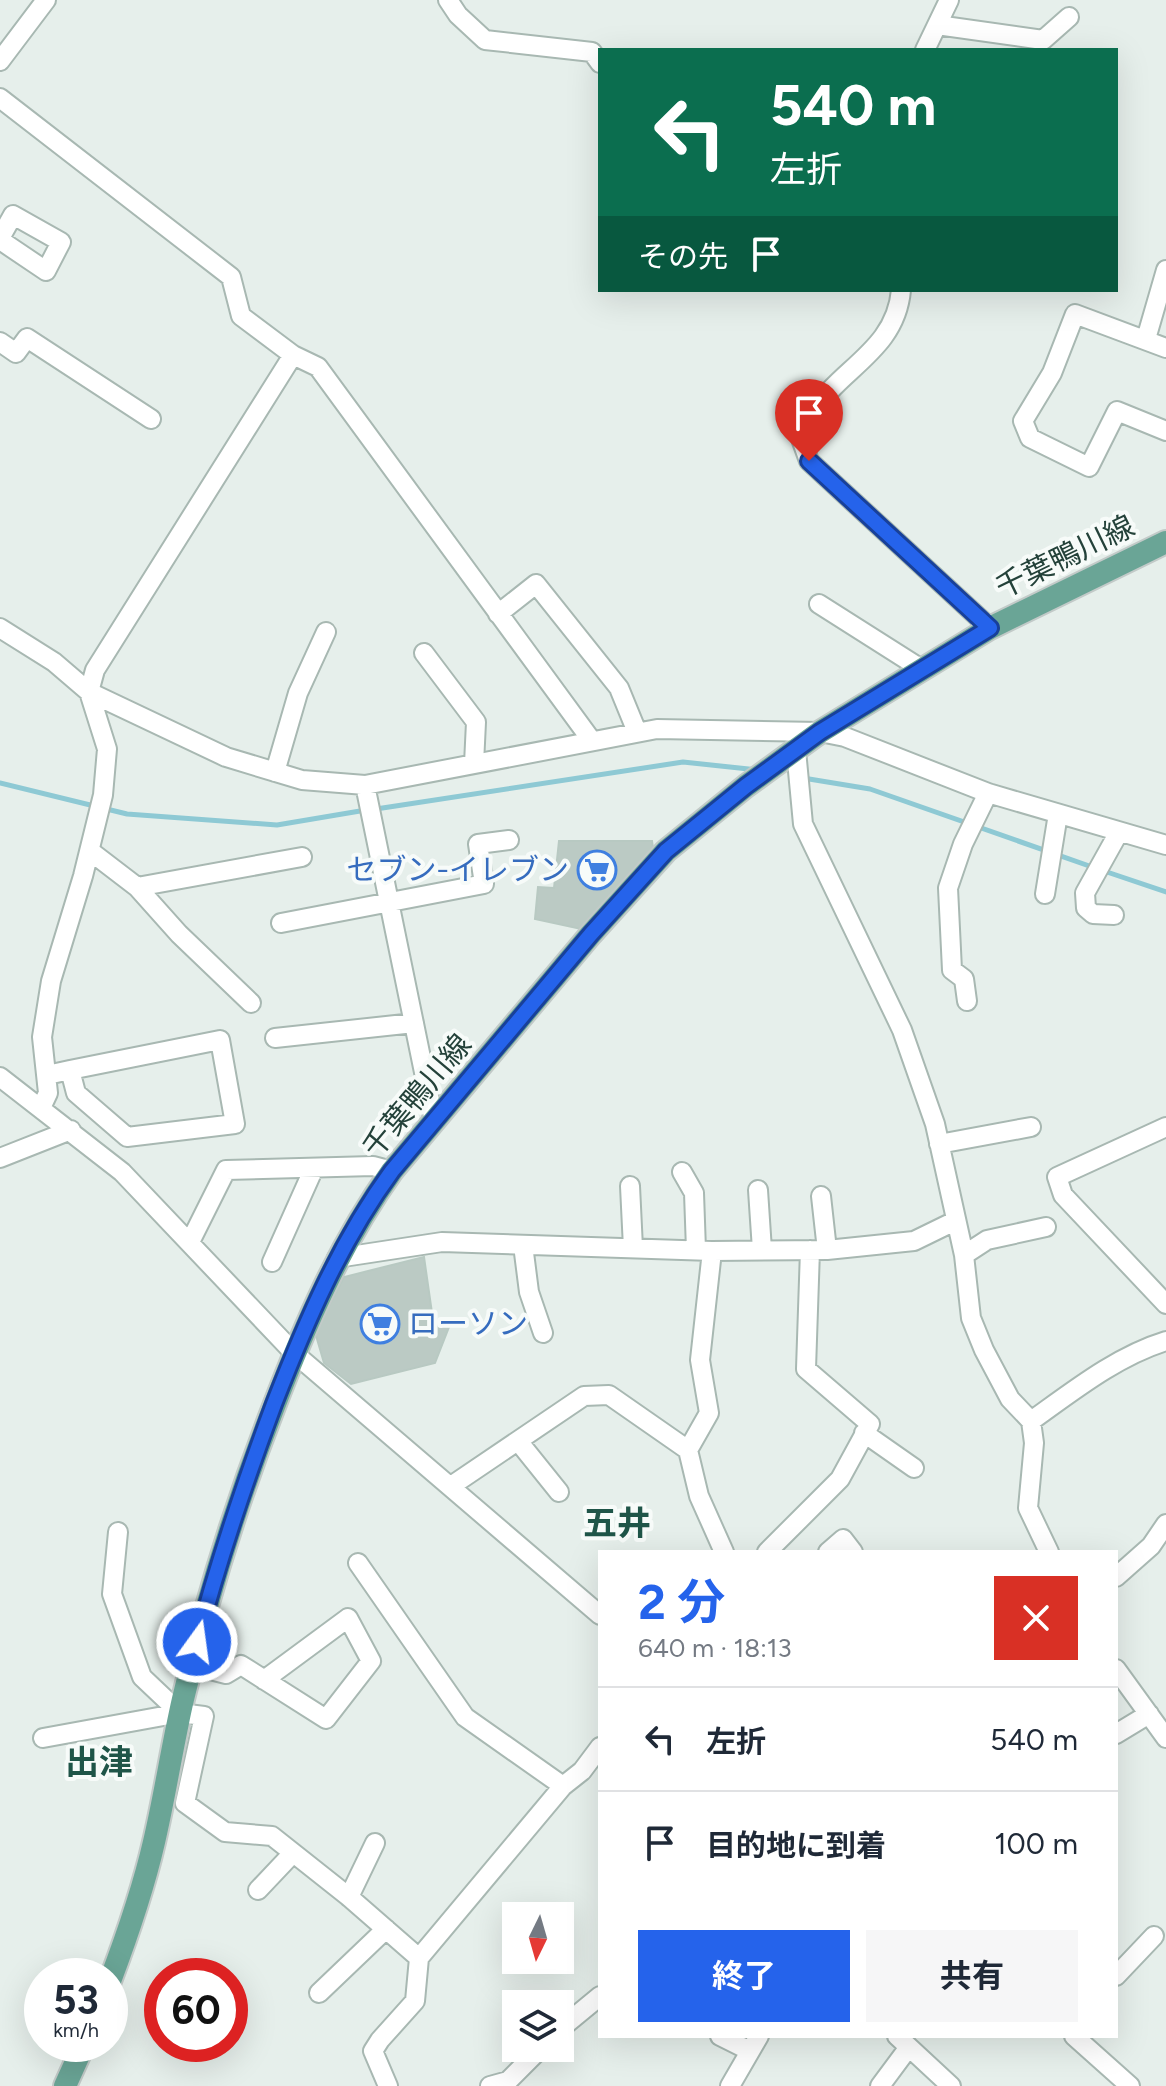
<!DOCTYPE html>
<html lang="ja">
<meta charset="utf-8">
<style>
body{margin:0;font-family:Figtree,"Noto Sans JP",sans-serif;background:#f6f6f7;color:#1f2937;height:100vh;display:flex;flex-direction:column;font-size:30px;white-space:nowrap}
*{box-sizing:border-box;margin:0}
p{font-size:26px;color:#747a83}
.icon{flex:none;width:44px;height:44px;fill:none;stroke:currentColor;stroke-width:2;stroke-linecap:round;stroke-linejoin:round}
.map{position:relative;flex:1;overflow:hidden}
.side{position:absolute;left:598px;top:1550px;width:520px;height:488px;display:flex;flex-direction:column;background:#fff;border-radius:0px;box-shadow:0 8px 32px #0002}
.side>*{flex:none}
.top-card{position:absolute;left:598px;top:48px;width:520px;height:244px;border-radius:0px;box-shadow:0 8px 32px #0002;background:#0b6e4f;color:#fff;overflow:hidden}
.needle{width:52px;rotate:185deg}
.controls{position:absolute;left:502px;top:1902px;display:grid;gap:16px}
.controls a{display:grid;place-items:center;width:72px;height:72px;border-radius:0px;background:#fff;box-shadow:0 8px 32px #0002;font-size:40px}
.speed{position:absolute;left:24px;top:1958px;display:flex;gap:16px;font-size:40px;font-weight:700;text-align:center}
.speed>*{display:grid;place-content:center;width:104px;height:104px;border-radius:50%;background:#fff;box-shadow:0 8px 32px #0002;line-height:1}
.speed small{font-size:20px;font-weight:400}
.speed .limit{border:12px solid #d22;background:#fff;color:#111}
.pin{position:absolute;display:grid;place-items:center;width:68px;height:68px;color:#fff;margin:-82px -34px;border-radius:50% 50% 50% 0;rotate:-45deg;box-shadow:0 0 8px #0007}
.pin .icon{rotate:45deg}
.me{position:absolute;width:88px;margin:-44px;rotate:14deg;stroke-linejoin:round;filter:drop-shadow(0 0 6px #0008)}
.turn{display:flex;align-items:center;gap:28px;height:168px;padding:0 40px;font-size:36px}
.turn .icon{width:104px;height:104px;stroke-width:2.5}
.turn b{display:block;font-size:56px;line-height:68px}
.then{display:flex;align-items:center;height:76px;padding:0 40px;background:#0003;gap:16px;font-size:30px}
.round{display:grid;place-items:center;flex:none;width:84px;height:84px;border-radius:0px;background:#f6f6f7}
.overview{display:flex;align-items:center;justify-content:space-between;height:136px;padding:0 40px}
h1{font-size:48px;font-weight:700;line-height:60px;color:#2563eb}
.primary-button{display:flex;gap:16px;margin-top:auto;padding:16px 40px}
.primary-button a{flex:1;height:92px;border-radius:0px;background:#2563eb;color:#fff;font-size:32px;font-weight:700;line-height:92px;text-align:center}
.primary-button a+a{background:#f6f6f7;color:#1f2937}
ul{padding:0;list-style:none}
li{display:flex;align-items:center;gap:24px;height:104px;padding:0 40px;border-top:2px solid #e0e1e3}
li div{flex:1}
li b{display:block;font-size:30px}
li em{font-style:normal}
.map>svg:first-child{display:block}
.lines{fill:none;stroke-linecap:round;stroke-linejoin:round}
.stream{stroke:#8ec9d4;stroke-width:5}
.building{fill:#bbcac4;stroke:#b8c9c2;stroke-width:2}
.minor-casing{stroke:#a8b8b2;stroke-width:22}
.major-casing{stroke:#c2cac8;stroke-width:26}
.minor{stroke:#fff;stroke-width:18}
.major{stroke:#6aa596;stroke-width:22}
.route-casing{stroke:#184099;stroke-width:20}
.route{stroke:#2563eb;stroke-width:14}
.labels{text-anchor:middle;stroke-width:8;stroke-linejoin:round;paint-order:stroke}
.street-label{font-size:30px;fill:#24423a;stroke:#f7fbf9}
.shop-label{font-size:30px;fill:#366cbe;stroke:#f7fbf9;text-anchor:end}
.quarter-label{font-size:34px;font-weight:bold;fill:#1f5548;stroke:#f7fbf9}
</style>
<div class="map">
<svg width="1166" height="2086" viewBox="0 0 1166 2086">
<rect width="100%" height="100%" fill="#e6efeb"/>
<g class="lines">
<path class="stream" d="M803 778 870 789 1095 868
M0 783 127 814 277 825 366 810
M376 809 683 762 758 770
M1104 871 1166 892"/>
</g>
<path class="building" d="M559 841H652L654 854 581 929 535 919 538 887 554 888Z
M424 1257 433 1320 449 1327 435 1363 351 1384 324 1363 315 1332 344 1277Z"/>
<g class="lines">
<defs>
<path id="minor" d="M448 0 458 15 485 40 592 52 600 63
M937 25 1043 40 1069 17
M925 50 949 0
M0 61 46 0
M0 98 231 277 241 316 293 355 318 367 592 741
M0 238 13 215 61 242 46 271 0 240
M901 290C896 348 844 367 815 408 809 417 805 427 800 436L809 461 990 628
M1146 339 1166 270
M0 342 16 353 27 338 151 419
M1166 348 1075 314 1052 373 1023 421 1030 438 1089 467 1117 411 1166 431
M819 604 923 670
M498 614 536 584 619 688 637 732
M0 628 54 662 89 692 226 757 302 780 365 785 657 729 820 732 845 737 988 793 1166 845
M424 653 476 722 474 764
M796 750 803 824 902 1030 935 1124 964 1255 971 1318 984 1350 1010 1399 1031 1421 1034 1443 1028 1508 1049 1552
M275 772 298 693 326 632
M365 785 434 1121
M90 851 137 887 179 934 251 1003
M137 887 302 857
M1045 894 1058 814
M1114 915 1093 914 1086 908 1085 893 1119 832
M281 923 484 884 478 844 509 840
M967 1001 964 979 952 970 948 888 963 844 988 793
M275 1038 414 1023
M47 1075 70 1070 220 1040 235 1124 127 1137 76 1093 70 1070
M0 1077 122 1172 294 1353 600 1615
M41 1108 48 1093 42 1037 51 981 83 876 103 795 107 749 89 692 95 670 293 355
M1166 1127 1057 1177 1063 1195 1166 1304
M939 1144 1031 1127
M0 1158 71 1130
M682 1172 694 1193 696 1250
M630 1186 633 1248
M758 1190 762 1250
M821 1196 827 1250
M190 1242 226 1170 373 1166 392 1171
M523 1245 529 1292 543 1333
M712 1251 700 1360 709 1413 688 1450 699 1496 724 1552
M964 1255 987 1240 1046 1227
M337 1258 442 1242 712 1251 827 1250 914 1241 955 1221
M272 1262 314 1168
M1031 1421C1073 1391 1117 1356 1166 1341
M864 1433 914 1468
M518 1441 559 1492
M451 1486 584 1396 609 1395 688 1450
M118 1532 112 1594 142 1677 180 1713 204 1716 185 1803 225 1832 272 1836 349 1897 419 1958
M767 1552 840 1479 870 1424 806 1369 810 1250
M828 1552 843 1539 853 1552
M358 1563 465 1717 563 1786
M1116 1577 1151 1546 1166 1524
M191 1665 226 1674 241 1665 326 1719 371 1661 348 1618 264 1680
M1116 1669 1166 1738
M1116 1734 1149 1714
M43 1738 180 1713
M258 1890 293 1853
M349 1897 375 1843
M1116 1976 1154 1936
M319 1993 386 1929
M560 2029 600 1996
M720 2036 750 2051
M897 2036 951 2086
M1074 2036 1130 2086
M388 2086 373 2051 380 2040 415 2001 419 1958 563 1786 582 1771 600 1747
M490 2086 508 2081 541 2048
M730 2086 759 2036
M880 2086 909 2047"/>
<path id="major" d="M110 1981C127 1936 143 1890 154 1842 165 1795 172 1747 183 1699 206 1601 236 1504 273 1409 305 1325 340 1244 392 1171L591 934 666 851 746 786 820 732 990 628 1166 542
M65 2086 84 2044"/>
</defs>
<use href="#minor" class="minor-casing"/>
<use href="#major" class="major-casing"/>
<use href="#minor" class="minor"/>
<use href="#major" class="major"/>
</g>
<g class="lines">
<defs>
<path id="route" d="M197 1642C218 1562 245 1482 274 1404 306 1322 340 1242 392 1171L591 934 666 851 746 786 820 732 990 628 809 461"/>
</defs>
<use href="#route" class="route-casing"/>
<use href="#route" class="route"/>
</g>
<defs>
<symbol id="supermarket-ring" viewBox="-11 -11 22 22"><circle r="9.5" fill="#f7fbf9" stroke="#3f7fe0" stroke-width="1.5"/><path d="M-6-5.5h2.5l.6 2H6L4.5 2H-2.5L-4.4-4H-6ZM-1.5 3.2a1.3 1.3 0 1 0 .1 0ZM3 3.2a1.3 1.3 0 1 0 .1 0Z" fill="#3f7fe0"/></symbol>
</defs>
<g fill-rule="evenodd">
<use href="#supermarket-ring" x="575" y="848" width="44" height="44"/>
<use href="#supermarket-ring" x="358" y="1302" width="44" height="44"/>
</g>
<g class="labels">
<g class="street-label">
<text transform="translate(1065 557) rotate(-26)" y="10">千葉鴨川線</text>
<text transform="translate(417 1096) rotate(-50)" y="10">千葉鴨川線</text>
</g>
<g class="shop-label">
<text x="569" y="880">セブン-イレブン</text>
<text x="408" y="1334" text-anchor="start">ローソン</text>
</g>
<g class="quarter-label">
<text x="617" y="1535">五井</text>
<text x="99" y="1774">出津</text>
</g>
</g>
</svg>
<div class="controls">
<a><svg class="needle" viewBox="-14 -14 28 28"><path d="M0-13l5 13h-10z" fill="#e53935"/><path d="M0 13l5-13h-10z" fill="#747a83"/></svg></a>
<a><svg class="icon" aria-label="layers" viewBox="0 0 24 24"><path d="M12 4l9 5-9 5-9-5zM3 14l9 5 9-5"/></svg></a>
</div>
<div class="speed"><div>53<small>km/h</small></div><div class="limit">60</div></div>
<div class="pin" style="left:809px;top:461px;background:#d93025"><svg class="icon" aria-label="arrive" viewBox="0 0 24 24"><path d="M6 21V4h12l-3 4 3 4H6"/></svg></div>
<svg class="me" style="left:197px;top:1642px" viewBox="-20 -20 40 40"><circle r="17" fill="#2563eb" stroke="#fff" stroke-width="3"/><path d="M0-11L8 9 0 5-8 9z" fill="#fff"/></svg>
<div class="top-card">
<div class="turn"><svg class="icon" aria-label="left" viewBox="0 0 24 24"><path d="M17 20v-9H6M10 6l-5 5 5 5"/></svg><div><b>540 m</b>左折</div></div>
<div class="then">その先<svg class="icon" aria-label="arrive" viewBox="0 0 24 24"><path d="M6 21V4h12l-3 4 3 4H6"/></svg></div>
</div>
<section class="side">
<div class="overview"><div><h1>2 分</h1><p>640 m · 18:13</p></div><a class="round" style="background:#d93025;color:#fff"><svg class="icon" aria-label="close" viewBox="0 0 24 24"><path d="M6 6l12 12M18 6L6 18"/></svg></a></div>
<ul>
<li><svg class="icon" aria-label="left" viewBox="0 0 24 24"><path d="M17 20v-9H6M10 6l-5 5 5 5"/></svg><div><b>左折</b></div><em>540 m</em></li>
<li><svg class="icon" aria-label="arrive" viewBox="0 0 24 24"><path d="M6 21V4h12l-3 4 3 4H6"/></svg><div><b>目的地に到着</b></div><em>100 m</em></li>
</ul>
<div class="primary-button"><a>終了</a><a>共有</a></div>
</section>
</div>
